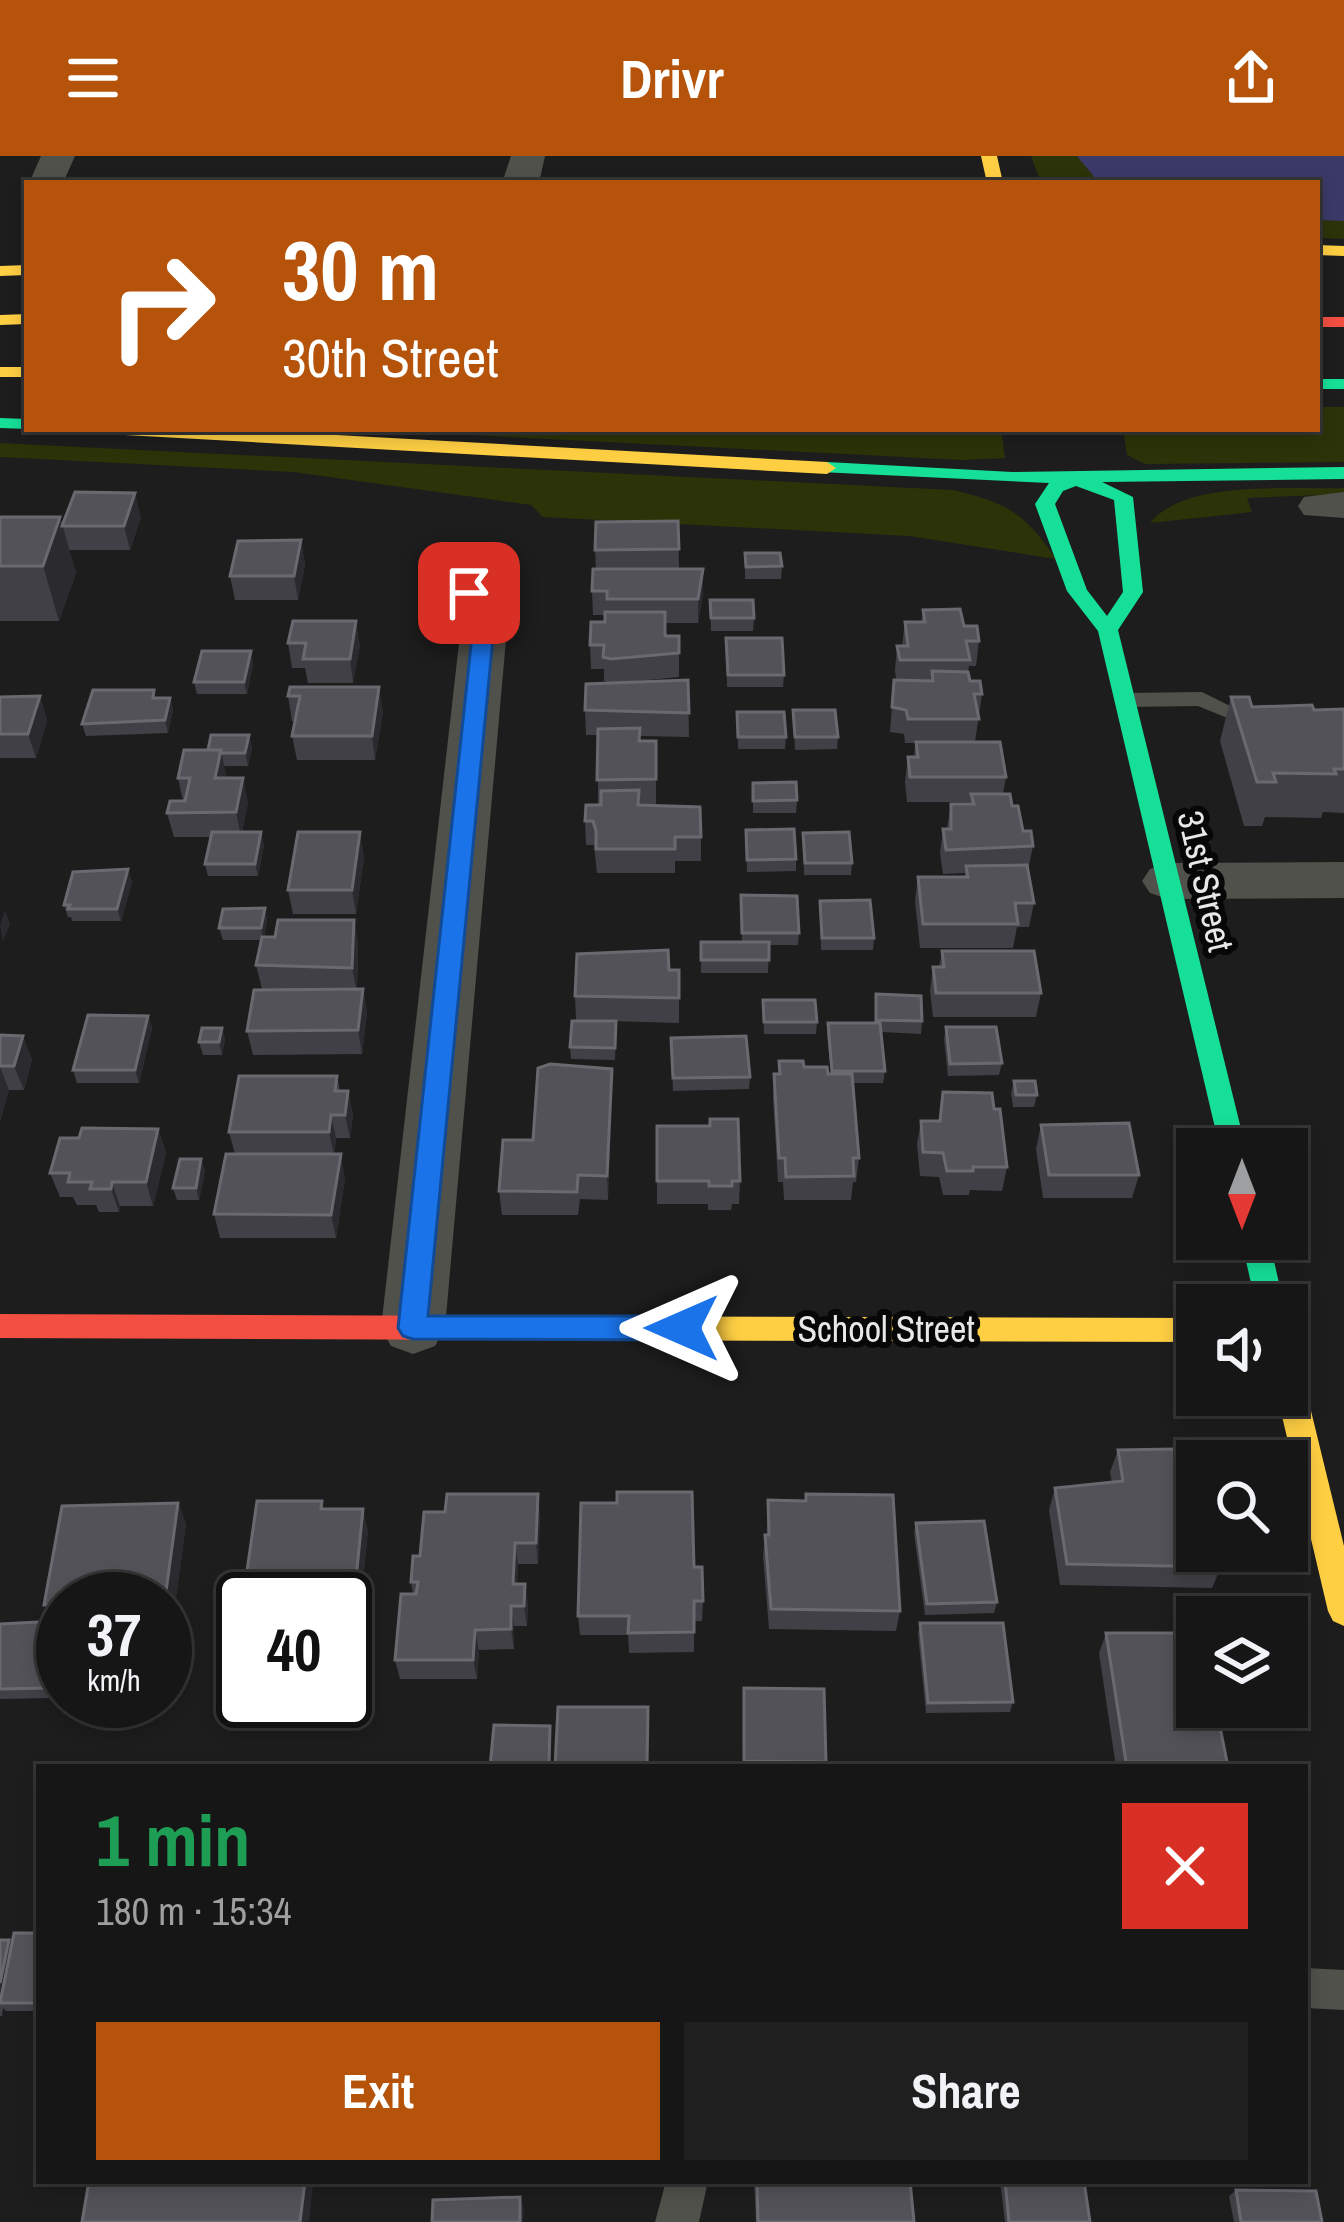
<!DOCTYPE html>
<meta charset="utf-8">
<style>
body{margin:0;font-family:"Archivo Narrow",sans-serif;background:#1f1f1f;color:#f1f3f6;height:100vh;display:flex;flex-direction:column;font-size:45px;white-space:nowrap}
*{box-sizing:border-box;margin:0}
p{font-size:39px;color:#9e9fa1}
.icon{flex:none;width:66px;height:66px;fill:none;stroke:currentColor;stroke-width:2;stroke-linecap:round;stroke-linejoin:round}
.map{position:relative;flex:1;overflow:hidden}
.side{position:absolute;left:36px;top:1608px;width:1272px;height:420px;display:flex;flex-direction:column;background:#161616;border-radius:0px;box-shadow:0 6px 18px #0003,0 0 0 3px #353535}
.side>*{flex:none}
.guide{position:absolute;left:24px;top:24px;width:1296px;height:252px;border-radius:0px;box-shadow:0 6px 18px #0003,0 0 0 3px #353535;background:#b45309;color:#fff;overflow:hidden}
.needle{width:78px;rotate:180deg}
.tools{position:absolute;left:1176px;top:972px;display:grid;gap:24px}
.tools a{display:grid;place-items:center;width:132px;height:132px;border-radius:0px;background:#161616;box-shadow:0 6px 18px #0003,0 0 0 3px #353535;font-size:60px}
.speed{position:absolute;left:36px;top:1416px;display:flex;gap:24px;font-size:60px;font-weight:700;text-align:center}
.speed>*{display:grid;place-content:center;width:156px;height:156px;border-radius:50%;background:#161616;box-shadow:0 6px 18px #0003,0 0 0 3px #353535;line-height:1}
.speed small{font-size:30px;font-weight:400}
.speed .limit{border:6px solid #111;border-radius:18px;background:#fff;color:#111}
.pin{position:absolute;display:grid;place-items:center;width:102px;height:102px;color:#fff;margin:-51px;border-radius:24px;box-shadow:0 6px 18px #0006}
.me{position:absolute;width:132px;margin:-66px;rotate:270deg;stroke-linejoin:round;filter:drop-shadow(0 0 9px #0008)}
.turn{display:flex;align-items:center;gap:42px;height:252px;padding:0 60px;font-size:54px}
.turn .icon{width:156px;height:156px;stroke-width:2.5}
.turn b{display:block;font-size:84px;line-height:102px}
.round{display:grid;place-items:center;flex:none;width:126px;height:126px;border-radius:0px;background:#1f1f1f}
.head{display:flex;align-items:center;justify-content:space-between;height:204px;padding:0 60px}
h1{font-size:72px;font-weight:700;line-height:90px;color:#1e9e55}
.cta{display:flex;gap:24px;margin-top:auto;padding:24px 60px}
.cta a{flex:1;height:138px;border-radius:0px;background:#b45309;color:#fff;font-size:48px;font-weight:700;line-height:138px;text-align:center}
.cta a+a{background:#1f1f1f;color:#f1f3f6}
header{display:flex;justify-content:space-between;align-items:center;height:156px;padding:0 60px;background:#b45309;color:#fff;font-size:54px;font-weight:700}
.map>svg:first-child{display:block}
.green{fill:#2d3308}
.water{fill:#3b3968}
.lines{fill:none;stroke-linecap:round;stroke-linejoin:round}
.lane{fill:#50514a;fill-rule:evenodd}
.street{fill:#50514a;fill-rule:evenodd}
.fast{fill:#16e098;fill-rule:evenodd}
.slow{fill:#ffcf43;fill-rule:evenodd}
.jam{fill:#f24e42;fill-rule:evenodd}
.wall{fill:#414047}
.shaded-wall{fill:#2b2a2f}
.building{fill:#535259;stroke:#6a6970;stroke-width:3}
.route{fill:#1a73e8;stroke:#114b97;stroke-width:3}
.labels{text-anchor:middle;stroke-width:12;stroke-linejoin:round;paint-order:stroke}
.street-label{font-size:36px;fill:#e8e8ea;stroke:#070707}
</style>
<header><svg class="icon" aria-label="menu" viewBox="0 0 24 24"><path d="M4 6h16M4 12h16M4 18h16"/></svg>Drivr<svg class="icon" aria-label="share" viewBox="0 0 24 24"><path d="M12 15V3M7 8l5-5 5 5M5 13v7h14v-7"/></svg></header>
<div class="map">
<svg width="1344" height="2066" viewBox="0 0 1344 2066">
<rect width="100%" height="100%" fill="#1d1d1d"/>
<path class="green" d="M1031 0H1344V83L1317 82V27H1041Z
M1317 251H1344V306L1145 308 1127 299 1123 273H1317Z
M350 273H1001L1005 302 962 304Z
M0 287 952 334C1006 346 1025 357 1056 403L909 380 543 361 531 349 293 316 0 301Z
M1344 332V338L1247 342 1252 356 1150 367C1185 323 1292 334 1344 332Z"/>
<path class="water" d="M1077 0H1344V65L1317 64V27H1099Z"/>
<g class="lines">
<path class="lane" d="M1202 536 1242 556 1230 563 1198 550 1126 551 1114 544 1126 537Z
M1305 1812 1344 1814V1854L1305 1852Z
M666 2025H708L699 2066H655Z"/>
<path class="street" d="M41 0H75L63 27H29Z
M511 0H545L539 27H502Z
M1344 336V362L1304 359 1298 350 1304 341Z
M446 404C476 411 491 436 508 461L445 1172 435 1190 413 1198 391 1190 381 1172 462 461 424 417 430 408Z
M1344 706V742L1168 743 1150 737 1142 725 1150 713 1168 707Z"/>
<path class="fast" d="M1317 223H1344V233H1317Z
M0 262 27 263 29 273 0 272Z
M827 306 1012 316 1344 311V323L1102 326 1133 341 1143 436 1118 474 1246 993H1220L1098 475 1067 435 1035 348 1049 327 820 316 818 312ZM1076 330 1114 344 1123 436 1107 460 1087 434 1055 348 1063 335Z
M1241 1083H1269L1284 1149H1256Z"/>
<path class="slow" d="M981 0H997L1003 27H987Z
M1317 89 1344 90V100L1317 99Z
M27 109V119L0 120V110Z
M27 158V168L0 169V159Z
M0 211H27V221H0Z
M116 273H225L827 306 836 312 827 318 125 279Z
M500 1160 1197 1162V1186L500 1184 490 1180 486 1172 490 1164Z
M1287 1206 1297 1209 1302 1218 1344 1390V1470L1333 1465 1328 1455 1277 1239H1287Z"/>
<path class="jam" d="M1317 161H1344V171H1317Z
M0 1158 500 1160 510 1164 514 1172 510 1180 500 1184 0 1182Z"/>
</g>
<path class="wall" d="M0 361H60L63 369 141 361 130 394H69L76 417 59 465H0Z
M678 365 679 413 703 437 698 467H665V480H679V521L616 527 688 524 689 581 640 580V585H656V648H639L701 681V705H675V717H597L594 689H586L585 665 598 648V579H586L585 554 611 527 604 525V513H591L590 489 605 466V459H593L592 435 596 413 595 394Z
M301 384 305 409 298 444H235L230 420Z
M745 397 782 410 781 423H745Z
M710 444 754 462 753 475H711Z
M923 454 964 470 979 485 976 510H969L968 516 970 525 982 538 975 586 1006 621 1003 638 1033 690 1028 714 1034 747 1029 771H1017L1013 792H920L915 745 918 721H964L965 717 943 718 940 697 943 673H947L951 648H970V646H907L905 626 908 601H914L915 587H905L904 578 890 576 894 524H896L895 514 897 490H902L905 466H921Z
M726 482 784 519 783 531H727Z
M288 487 360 489 353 527H308L305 512H292Z
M251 495 253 508 247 538H197L194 526Z
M290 531 383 555 375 604H297L292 580 295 565H292L288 540Z
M40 540 47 565 36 602H0V541Z
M1231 541 1252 551 1314 554 1344 553V657L1323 656 1321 662 1265 661 1262 670H1244L1220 585Z
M156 542H170L173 554 168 577 86 580 82 568Z
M793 554 838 581 837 593 795 594Z
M737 556 786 581 785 593H738Z
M249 579 252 592 248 610H224L226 622 248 646 242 676 264 689 258 720H208L205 708 211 681H174L167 657 183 645 178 622 208 594Z
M753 627 797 644 796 657H753Z
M746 674 796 703V715L747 716Z
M803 677 852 707 851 719H804Z
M364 701 356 758H293L288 734Z
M132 726 121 765H72L71 761H68L64 749Z
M741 739 799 777 798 789H769L768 817H701V786H742Z
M820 745 874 782 873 794H821Z
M265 752 267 765 264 781H275L354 764 358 788 357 833H363L367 857 362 898 253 899 247 875 289 834 262 833 256 809 261 784H223L219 772Z
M942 795 1041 837 1036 861H933L930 835 933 811H939Z
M669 814H679V867L576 864 575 840Z
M876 838 922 865 921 878 881 876 885 915 883 927H853L859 1002 856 1026H853L851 1044H784L783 1026H778L773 942 774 918H778L779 905 831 918 827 879 828 867H875Z
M763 844 817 866 816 878H764Z
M148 860 152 872 139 927H77L73 914Z
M946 871 1002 907 999 919 948 920 944 883Z
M222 872 225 884 222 899H203L199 886Z
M616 878 615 904 571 903 570 891Z
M0 879 32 903 24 934H9L0 965Z
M671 882 750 921 749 933 673 935Z
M612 913 608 1044 580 1043 578 1059H502L499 1035 533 984Z
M337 920 340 935H348L353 959 350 982H336L334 998 345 1022 336 1082H220L214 1058 235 998 229 976Z
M1014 925 1037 939 1034 951H1013L1011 937Z
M943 936 994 953 1007 1011 1002 1035 970 1034 969 1039H943L939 1021 920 1020 917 988 921 965H939Z
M1041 969 1139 1019 1132 1042H1043L1036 993Z
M657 970 740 1025 739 1048H732L731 1054H708V1048H657Z
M158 973 166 997 153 1050H120L119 1056H99L96 1049H77L73 1041H60L50 1017 79 982Z
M201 1003 205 1015 199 1044H177L173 1032Z
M1118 1294 1181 1325 1221 1411 1212 1432 1060 1429 1049 1354 1055 1332 1112 1327 1110 1316Z
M806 1338 900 1455 896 1475 769 1473 763 1400 765 1379H767L768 1344 805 1345Z
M322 1345 324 1353 368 1374 357 1483H345V1443Z
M178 1347 186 1368 171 1478 165 1479V1443H63V1469H59L63 1476 52 1542 0 1543V1468L53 1466 44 1449Z
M445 1356 540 1359 538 1408H518L517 1428H525L528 1448 527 1470H514V1493L479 1494 477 1523H400L395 1504 413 1438 411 1426 420 1400Z
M916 1367 997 1446 994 1457 925 1459 914 1377Z
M694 1411 703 1445 702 1465H694V1496L629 1497 628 1479H580L578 1460Z
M243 1445V1528H242L234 1509Z
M920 1467 1013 1546 1010 1556 926 1557 918 1478Z
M1106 1477 1227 1606 1224 1611H1116L1099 1497Z
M743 1542 826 1606V1611H744Z
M39 1777V1855H6L3 1852 2 1860H0V1784H9L12 1787Z
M754 2025H910L914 2066H756Z
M1000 2025H1084L1090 2066H1005Z
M1236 2034 1322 2066H1234L1229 2040Z"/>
<path class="shaded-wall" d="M135 337 141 361 130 394 124 370Z
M60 361 76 417 59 465 43 410Z
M301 384 305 409 298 444 294 420Z
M703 413V437L698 467V443Z
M356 465 360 489 353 527 350 503Z
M251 495 253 508 247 538 244 526Z
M379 531 383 555 375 604 372 580Z
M40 540 47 565 36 602 28 578Z
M170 542 173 554 168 577 165 564Z
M249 579 252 592 248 610 245 597Z
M221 594 226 619 220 646 215 622Z
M243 622 248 646 241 681 236 656Z
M261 676 264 689 258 720 255 708Z
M360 676 364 701 356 758 352 734Z
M128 713 132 726 121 765 117 753Z
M265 752 267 765 263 784 261 772Z
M5 755 10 768 3 785 0 769Z
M354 764 358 788 357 836 352 812Z
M363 833 367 857 362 898 358 874Z
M148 860 152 872 139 927 135 914Z
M222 872 225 884 222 899 219 886Z
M23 880 32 903 24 934 14 910Z
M0 911 9 934 0 965Z
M612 913V937L608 1044 607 1020Z
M348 935 353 959 350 982 345 959Z
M331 959 336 982 334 999 329 976Z
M158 973 166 997 153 1050 146 1026Z
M341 998 345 1022 336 1082 331 1059Z
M201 1003 205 1015 199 1044 196 1032Z
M112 1026 120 1050 119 1056 111 1033Z
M538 1338 540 1359 538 1408 536 1387Z
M178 1347 186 1368 171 1478 165 1464V1443Z
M363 1353 368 1374 357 1483 352 1463Z
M515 1387 518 1408 515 1448 513 1428Z
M525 1428 528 1448 527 1470 524 1450Z
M511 1450 514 1470V1493L511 1473Z
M57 1465 63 1476 52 1542 46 1532Z
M475 1474 479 1494 477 1523 473 1504Z
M9 1784 16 1792 0 1847V1827Z
M305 2025H312L313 2028 309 2066H300Z
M520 2041 524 2052 523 2066H520Z"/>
<path class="building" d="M75 336 135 337 124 370H62Z
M0 361H60L43 410H0Z
M678 365 679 393 595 394 596 366Z
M301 384 294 420H230L238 385Z
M745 397H780L782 410 746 411Z
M593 413H703L698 443H607V435H592Z
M710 444H753L754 462H711Z
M960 453 964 470H977L979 485H966L970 504H900L897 490H908L905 466H925L923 454Z
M605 456H665V480H679V497L611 503 603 501 604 489H590L591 466H605Z
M293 465H356L350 503H303L306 487H288Z
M726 482H782L784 519H728Z
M202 495H251L244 526H194Z
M932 515 968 516 970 525H980L982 538H974L979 563H908L906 554 892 551 894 524 933 525Z
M688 524 689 557 585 554 586 528Z
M290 531H379L372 580H292L300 540H288Z
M93 534H154L153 542H170L165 564 82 568Z
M40 540 28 578H0V541Z
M1231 541H1249L1252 551 1312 549 1314 554 1344 553V613H1334L1336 618 1273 617 1276 626H1257Z
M793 554H835L838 581H795Z
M737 556H784L786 581H738Z
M640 572 639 585H656V623L597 624 598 573Z
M211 579H249L245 597H220L221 594H208Z
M916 586H1000L1006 621H910L908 601H918Z
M184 594H221L215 622H243L236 656 167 657 170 645H185L190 622H178Z
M796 626 797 644 753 645V627Z
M639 634 638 649 700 651 701 681H675V693H596V675L593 665H585L586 649H601V635Z
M971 638H1010L1012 650H1018L1023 675H1031L1033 690 946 694 943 673H951V648H974Z
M794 673 796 703 747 704 746 674Z
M212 676H261L255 708H205Z
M298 676H360L352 734H288Z
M849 676 852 707H805L803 677Z
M1027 709 1034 747H1015L1018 768H923L918 721H968L966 710Z
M128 713 117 753H68L70 749H64L73 716Z
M741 739 797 740 799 777H742Z
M870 744 874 782H822L820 745Z
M265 752 261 772H219L223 753Z
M278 764H354L352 812 256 809 262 781H275Z
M701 786H769V804H701Z
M668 794 669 814H679V842L575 840 577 798Z
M942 795H1034L1041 837H936L933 811H944Z
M363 833 358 874 247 875 254 834Z
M876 838 921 840 922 865 876 864Z
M763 844H815L817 866H764Z
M88 859 148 860 135 914H73Z
M572 865H616L615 892 570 891Z
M828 867H880L885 915H832Z
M946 871H996L1002 907 950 908Z
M202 872H222L219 886H199Z
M0 879 23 880 14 910H0Z
M746 880 750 921 673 922 671 882Z
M779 905H803L804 911H827L828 918H852L859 1002H853L854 1020 786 1021 785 1002H779L774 918H780Z
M550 908 612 913 607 1020 578 1019 577 1036 499 1035 503 984H533L538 912Z
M239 920H337L335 935H348L345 959H331L329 976H229Z
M1014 925H1035L1037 939H1016Z
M943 936 992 937 994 953H1000L1007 1011H973V1015H947L943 997 923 996 921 965H940Z
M710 963H738L740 1025H732V1030H709V1025H657V970H710Z
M1129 967 1139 1019H1049L1041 969Z
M82 972 158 973 146 1026H112L111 1033H90L92 1026H68L70 1017H50L60 982H79Z
M226 998H341L331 1059 214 1058Z
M180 1003H201L196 1032H173Z
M1174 1293 1181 1325H1197V1395H1218L1221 1411 1067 1408 1055 1332 1123 1325 1118 1294Z
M617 1336H692L694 1411H702L703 1445H694V1476L628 1477 629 1460H578L581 1347H617Z
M447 1338H538L536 1387H515L513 1428H525L524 1450H511V1473L475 1474 473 1504H395L401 1438H416L418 1426H411L413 1400H420L424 1356H445Z
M806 1338 893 1339 900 1455 771 1453 765 1379H769L768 1344 806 1345Z
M257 1345H322L321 1353H363L352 1463H345V1443H243Z
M178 1347 165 1443H63V1448L44 1449 62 1350Z
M984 1365 997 1446 927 1448 916 1367Z
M243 1445V1509H234Z
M57 1465 46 1532 0 1533V1468Z
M920 1467H1003L1013 1546 928 1547Z
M1106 1477H1197V1551H1216L1227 1606H1126Z
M744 1532 824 1533 826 1606 744 1605Z
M558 1551H648L647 1611H555Z
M494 1569 550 1570 549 1611H490Z
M14 1777H39V1847H0Z
M0 1784H9L0 1827Z
M89 2025H305L300 2066H82Z
M757 2025H910L914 2066H758Z
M1005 2025H1084L1090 2066H1009Z
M1236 2034 1316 2035 1322 2066H1241Z
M520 2041V2066H432L433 2044Z"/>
<path class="route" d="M462 432H476L495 461 428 1160H682L692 1164 696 1172 692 1181 682 1184 413 1183 403 1180 398 1172 474 461 459 437Z"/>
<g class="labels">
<g class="street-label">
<text transform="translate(1206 725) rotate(77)" y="13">31st Street</text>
<text x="886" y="1186">School Street</text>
</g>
</g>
</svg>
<div class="tools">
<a><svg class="needle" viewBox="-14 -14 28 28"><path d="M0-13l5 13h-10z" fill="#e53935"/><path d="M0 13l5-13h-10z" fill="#9e9fa1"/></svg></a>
<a><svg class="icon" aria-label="sound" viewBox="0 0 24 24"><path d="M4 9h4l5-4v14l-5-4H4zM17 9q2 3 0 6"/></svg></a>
<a><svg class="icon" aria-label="search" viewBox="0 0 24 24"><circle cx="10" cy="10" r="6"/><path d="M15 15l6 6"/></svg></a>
<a><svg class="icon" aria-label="layers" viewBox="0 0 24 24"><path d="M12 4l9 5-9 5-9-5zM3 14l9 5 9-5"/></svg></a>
</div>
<div class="speed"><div>37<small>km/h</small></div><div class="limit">40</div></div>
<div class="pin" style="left:469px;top:437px;background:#d93025"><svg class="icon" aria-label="arrive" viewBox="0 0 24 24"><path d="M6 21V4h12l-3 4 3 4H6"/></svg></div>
<svg class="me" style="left:682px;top:1172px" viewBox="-20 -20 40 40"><path d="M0-17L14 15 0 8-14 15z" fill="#1a73e8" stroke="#fff" stroke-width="4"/></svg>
<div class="guide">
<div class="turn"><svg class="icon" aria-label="right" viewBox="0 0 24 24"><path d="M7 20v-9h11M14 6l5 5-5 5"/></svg><div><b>30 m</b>30th Street</div></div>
</div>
<section class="side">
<div class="head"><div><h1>1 min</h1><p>180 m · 15:34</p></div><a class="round" style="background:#d93025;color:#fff"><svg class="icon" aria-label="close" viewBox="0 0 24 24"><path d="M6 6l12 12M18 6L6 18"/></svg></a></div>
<div class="cta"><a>Exit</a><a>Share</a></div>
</section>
</div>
